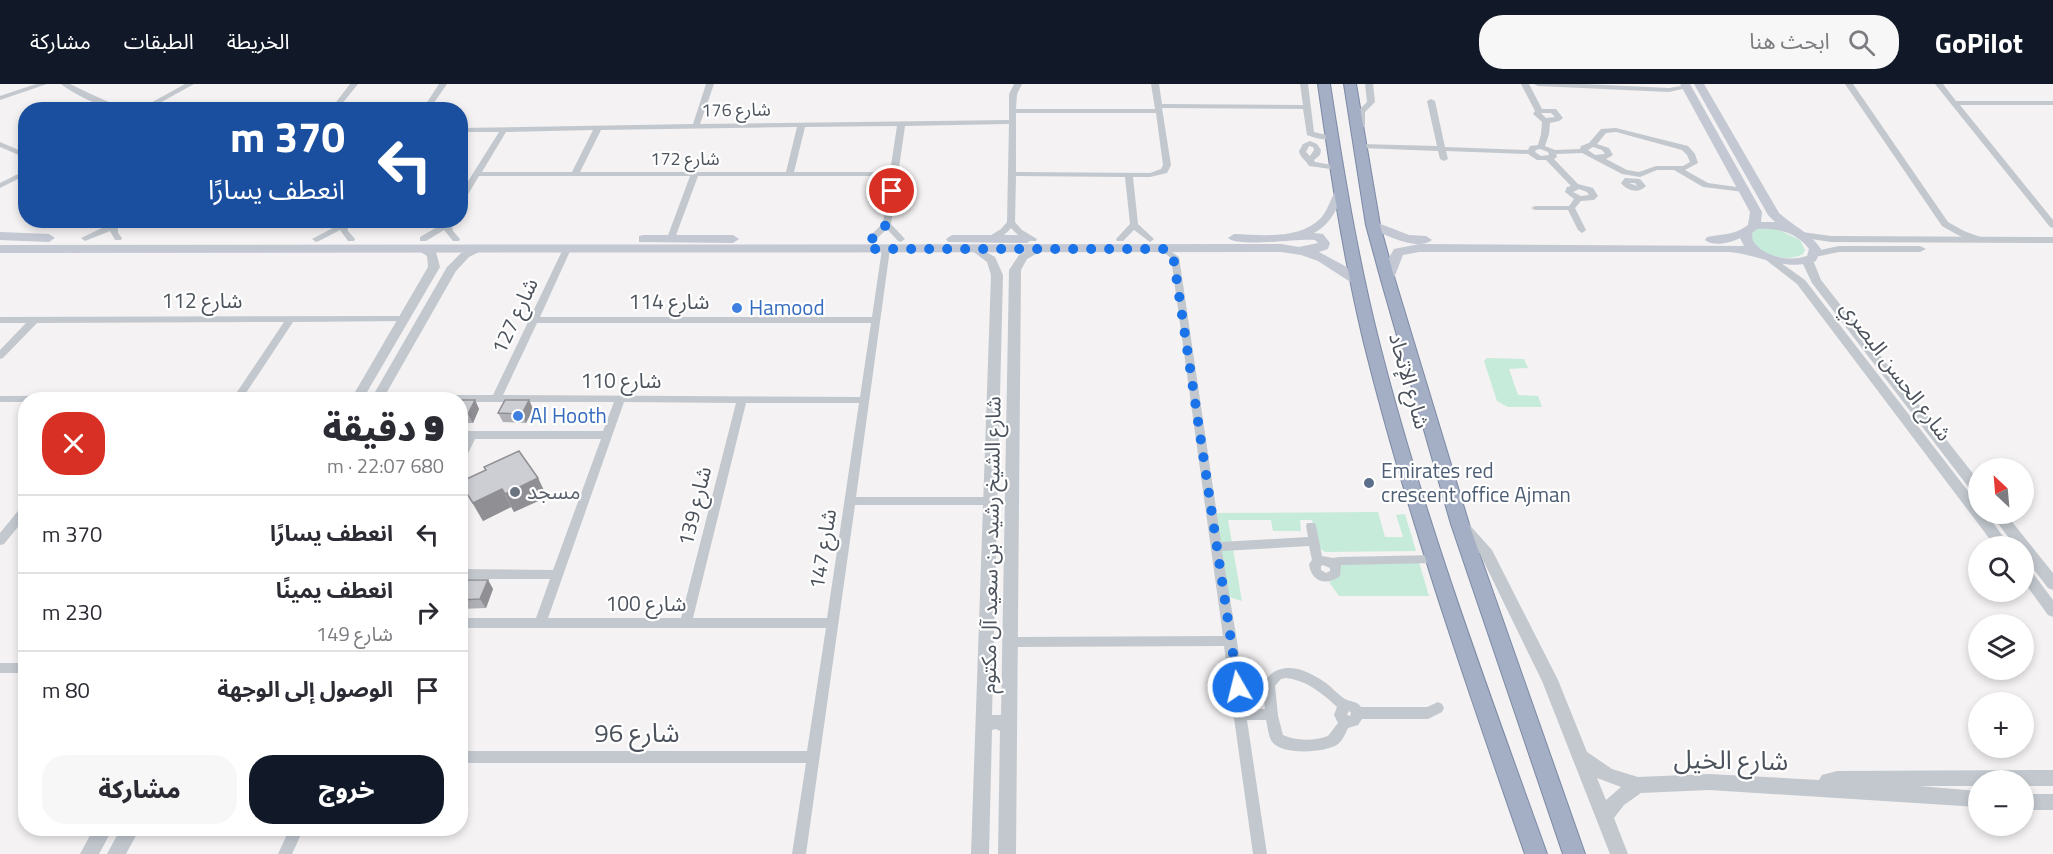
<!DOCTYPE html>
<html lang="ar">
<meta charset="utf-8">
<style>
body{margin:0;font-family:"Titillium Web","Noto Sans Arabic",sans-serif;background:#f7f7f7;color:#2b2b33;direction:rtl;height:100vh;display:flex;flex-direction:column;font-size:22px;white-space:nowrap}
*{box-sizing:border-box;margin:0}
p{font-size:20px;color:#7c7c81}
.icon{flex:none;width:33px;height:33px;fill:none;stroke:currentColor;stroke-width:2;stroke-linecap:round;stroke-linejoin:round}
.map{position:relative;flex:1;overflow:hidden;direction:ltr}
.side{position:absolute;left:18px;top:308px;width:450px;height:444px;display:flex;flex-direction:column;background:#fff;border-radius:24px;box-shadow:0 3px 9px #0003;direction:rtl}
.side>*{flex:none}
.hud{position:absolute;left:18px;top:18px;width:450px;height:126px;border-radius:24px;box-shadow:0 3px 9px #0003;direction:rtl;background:#1a4fa0;color:#fff;overflow:hidden}
.needle{width:39px;rotate:334deg}
.tools{position:absolute;left:1968px;top:374px;display:grid;gap:12px}
.tools a{display:grid;place-items:center;width:66px;height:66px;border-radius:50%;background:#fff;box-shadow:0 3px 9px #0003;font-size:30px}
.pin{position:absolute;display:grid;place-items:center;width:51px;height:51px;color:#fff;margin:-26px;border:3px solid #fff;border-radius:50%;box-shadow:0 2px 6px #0007}
.me{position:absolute;width:66px;margin:-33px;rotate:352deg;stroke-linejoin:round;filter:drop-shadow(0 0 4px #0008)}
.turn{display:flex;align-items:center;gap:21px;height:126px;padding:0 24px;font-size:27px}
.turn .icon{width:78px;height:78px;stroke-width:2.5}
.turn b{display:block;font-size:42px;line-height:51px}
.round{display:grid;place-items:center;flex:none;width:63px;height:63px;border-radius:24px;background:#f7f7f7}
.overview{display:flex;align-items:center;justify-content:space-between;height:102px;padding:0 24px}
h1{font-size:36px;font-weight:800;line-height:45px}
.action{display:flex;gap:12px;margin-top:auto;padding:12px 24px}
.action a{flex:1;height:69px;border-radius:24px;background:#111827;color:#fff;font-size:24px;font-weight:800;line-height:69px;text-align:center}
.action a+a{background:#f7f7f7;color:#2b2b33}
ul{padding:0;list-style:none}
li{display:flex;align-items:center;gap:18px;height:78px;padding:0 24px;border-top:2px solid #e1e1e2}
li div{flex:1}
li b{display:block;font-size:22px}
li em{font-style:normal}
header{display:flex;align-items:center;gap:36px;box-sizing:border-box;height:84px;padding:0 30px;background:#111827;color:#fff}
header strong{font-size:28px}
nav{display:flex;gap:33px;margin-inline-start:auto;font-size:21px}
.search{width:420px;height:54px;background:#f7f7f7;display:flex;align-items:center;gap:15px;box-sizing:border-box;padding:0 21px;border-radius:24px;color:#7c7c81;font-size:22px}
.map>svg:first-child{display:block}
.green{fill:#c7ebda}
.lines{fill:none;stroke-linecap:round;stroke-linejoin:round}
.trunk-casing{stroke:#7c8aa5;stroke-width:2}
.minor{fill:#c2c8ce;fill-rule:evenodd}
.tertiary{fill:#c2c8ce;fill-rule:evenodd}
.secondary{fill:#c3c8d3;fill-rule:evenodd}
.trunk{fill:#a4aec4;fill-rule:evenodd}
.wall{fill:#b0b1b6}
.shaded-wall{fill:#909094}
.building{fill:#cdced4;stroke:#909094;stroke-width:1.5}
.route{stroke:#1a73e8;stroke-width:10;stroke-dasharray:0 18}
.shop-dot{fill:#3f7fe0;stroke:#fff;stroke-width:2}
.service-dot{fill:#5c6f8a;stroke:#fff;stroke-width:2}
.worship-dot{fill:#6b7280;stroke:#fff;stroke-width:2}
.labels{text-anchor:middle;stroke-width:4.5;stroke-linejoin:round;paint-order:stroke}
.far-street-label{font-size:18px;fill:#4c535d;stroke:#fff}
.street-label{font-size:21px;fill:#4c535d;stroke:#fff}
.shop-label{font-size:21px;fill:#366cbe;stroke:#fff;text-anchor:start}
.service-label{font-size:21px;fill:#4e5e75;stroke:#fff;text-anchor:start}
.worship-label{font-size:21px;fill:#5b616d;stroke:#fff;text-anchor:start}
.near-street-label{font-size:26px;fill:#4c535d;stroke:#fff}
</style>
<header>
<strong>GoPilot</strong>
<div class="search"><svg class="icon" aria-label="search" viewBox="0 0 24 24"><circle cx="10" cy="10" r="6"/><path d="M15 15l6 6"/></svg>ابحث هنا</div>
<nav><a>الخريطة</a><a>الطبقات</a><a>مشاركة</a></nav>
</header>
<div class="map">
<svg width="2053" height="770" viewBox="0 0 2053 770">
<rect width="100%" height="100%" fill="#f4f2f2"/>
<path class="green" d="M1775 144 1800 156 1805 166 1803 170C1786 179 1769 171 1754 163L1751 145Z
M1487 274 1524 275 1528 284 1509 285 1518 311 1538 312 1542 323H1508L1497 317 1484 277Z
M1378 428 1385 453H1403L1396 431 1405 430 1416 467 1325 468 1318 463 1312 436H1300L1301 447H1273L1271 436H1228L1242 517 1226 512 1213 429Z
M1338 478H1419L1429 512H1339L1329 498 1335 495Z"/>
<g class="lines">
<defs>
<path id="trunk" d="M1318 0H1330C1343 85 1357 170 1378 254 1422 429 1486 600 1547 770H1525C1466 600 1406 429 1363 255 1343 171 1330 85 1318 0Z
M1344 0H1356L1380 141 1395 196 1469 440 1585 770H1563L1451 440 1381 196 1366 141Z"/>
</defs>
<use href="#trunk" class="trunk-casing"/>
<path class="minor" d="M36 0H47L0 16V12Z
M61 0H70L93 11 127 26C106 26 78 13 61 0Z
M185 0H194L147 26H138Z
M350 0H358L337 26H330Z
M439 0H447L429 26H422Z
M706 0H714L700 40 1009 36V10L1014 0H1022L1017 10 1016 25H1155L1151 0H1159L1162 20 1303 21 1300 0H1308L1314 48 1335 53C1327 58 1315 54 1307 51L1303 25 1162 24 1171 81 1167 89 1150 93H1133L1138 140 1154 155 1150 158 1134 146 1123 157H1117L1116 155 1130 140 1125 93 1016 92 1015 138 1022 146 1037 155 1036 157C1026 158 1017 151 1011 144 1006 150 997 158 988 157V153L1001 145 1007 138 1009 40 905 42 891 140 905 155 901 158 898 157 887 145 874 157H868L867 155 883 139 890 92H698L675 154 671 157 667 154 690 92H479L464 117 460 119V110L499 48H460V44L693 40ZM1016 29H1156L1163 81 1161 85 1150 89 1016 88ZM897 42 890 88H794L805 43ZM797 43 786 88H580L601 46ZM593 46 572 88H482L506 48Z
M1365 0H1373L1375 18 1365 28V42L1361 44 1357 42V28L1367 18Z
M1521 0H1529L1542 25H1556L1563 34 1559 37 1550 39 1549 50 1545 62 1555 66 1580 65 1581 62 1589 59 1601 45 1616 44 1688 62 1695 70 1698 79 1685 86 1708 99 1744 104 1748 106 1744 108 1703 103 1674 86H1657L1640 93 1622 90 1582 69 1556 70 1557 73 1554 75 1578 100 1593 104 1598 112 1594 116 1581 117 1575 124 1586 146 1582 149 1578 146 1568 126H1535L1531 124 1535 122H1569L1574 115 1565 108 1567 103 1571 102 1546 76H1537L1528 70 1446 67 1448 75 1444 77 1440 75 1438 67 1361 64 1357 62 1361 60 1437 62 1427 17 1431 15 1435 17 1445 63 1528 66 1530 62 1538 61 1541 50 1542 38 1533 30 1535 27ZM1541 29H1551L1555 33 1546 34ZM1616 48 1682 66 1687 71 1690 78 1683 82H1656L1639 88 1627 86 1606 75 1613 71 1609 64 1597 60 1606 49ZM1593 63 1602 66 1605 70 1595 71 1588 66ZM1540 65 1548 68 1549 71 1541 72 1535 68 1536 66ZM1579 105 1587 108 1589 111 1581 112 1573 108Z
M1534 0H1585L1669 4 1687 1 1691 3 1669 8 1538 2Z
M1845 0H1853L1948 138 1964 147 1983 154V158C1969 158 1954 149 1942 142Z
M1935 0H1943L1956 17H2053V21H1960L2053 136V144L2050 143Z
M1310 57 1317 60 1321 66 1320 71 1314 76 1315 78 1338 82V86L1309 82C1306 76 1300 74 1299 67L1303 60ZM1309 62 1313 63 1314 66 1310 72 1306 68Z
M0 58 26 69V74L0 63Z
M26 86V91L0 104V99Z
M1625 94 1640 95 1646 102C1639 110 1627 107 1621 99ZM1629 99H1635L1637 102Z
M112 136H122L118 140V149L122 154 121 156H115L110 147 85 157 81 154 104 143Z
M341 136H350L347 140 348 147 355 155 354 157H348L340 146 319 157 316 158 312 155 331 145Z
M444 136H453L451 139 453 147 460 155 459 157H453L444 146 426 157H420V153L439 142Z
M567 162 571 165 540 233H872L882 165 886 162 889 163 890 165 856 413H990L994 414 995 417 994 420 990 421H855L806 770H792L806 679H460V667H807L826 544H460V534H536L550 495H460V485L553 486 601 355H475L464 378 460 379V364L465 355H460V347H603L614 318H460V315L373 314 378 311H493L563 165ZM537 239H871L860 313 503 311ZM624 318 736 319 681 534H548ZM746 319H859L827 534H693Z
M1163 162 1179 173 1221 458 1308 453 1306 442 1307 439H1315L1316 442 1322 472 1333 474 1339 473 1436 471 1440 472 1442 475 1440 478 1436 479 1341 481 1340 492C1326 503 1311 497 1309 480L1312 476 1309 462 1222 467 1237 557 1246 625H1265C1264 617 1262 608 1263 601 1263 597 1265 596 1268 593 1283 576 1307 586 1323 597 1331 602 1338 611 1345 615 1351 618 1357 617 1361 623H1427L1438 618 1442 620 1444 624 1442 628 1428 635H1362L1358 641 1348 644C1345 650 1343 656 1338 660 1326 669 1284 671 1273 659 1268 653 1268 643 1266 636H1247L1267 770H1253L1224 562 1010 563 1006 562 1004 558 1006 554 1010 553 1223 552 1171 174 1159 165ZM1323 481 1330 484V487L1326 489 1321 486V482ZM1286 594C1306 596 1322 609 1337 623L1334 631 1338 639 1328 652C1315 657 1295 657 1283 651L1278 632 1275 602 1281 595ZM1349 627 1351 629 1350 632 1347 631Z
M403 232 406 233 408 235 406 237 293 238 242 315H26V318H0V312L235 311 284 238 37 239 3 274 0 275V266L26 239H0V233Z
M460 415 466 416 467 419 466 422 460 423Z
M26 421V433L4 460 0 461V449L22 422Z
M0 579H26V589H0Z
M290 744H304L292 770H278Z"/>
<path class="tertiary" d="M1802 148 1831 152 2053 153V159L1831 158 1798 153V149Z
M422 162 436 168 440 183 363 315H351L428 183 427 172 416 165Z
M479 162 485 165 469 173 456 187 383 315H371L447 183 461 169Z
M976 162 995 173 1003 191 992 631H1001L1009 186 1019 171 1039 162 1045 165 1027 175 1021 186 1016 770H998L1000 647 996 645 992 646 989 770H971L991 191 987 178 970 165Z
M1839 162H1920L1926 165 1920 168H1839L1815 173 1809 170 1811 168Z
M1770 171 1805 196 1978 420V429H1986L2010 462H1995L1797 200 1766 176 1764 174Z
M1807 173 1813 176 1821 196 1978 396V410L1973 409 1812 199 1801 176Z
M1990 429H2005L2053 489V506L2048 504 2024 473V462H2015Z
M1461 436 1466 437 1492 466 1558 596 1587 668 1612 685 1638 693 1709 690 1819 696 1822 691 1837 687 2053 686V702H2024V696H1978V702H1919L1978 707V723L1709 706 1641 709 1624 721 1614 734 1628 770H1610L1542 597 1480 470 1454 441 1456 437ZM1597 694 1621 703 1606 716Z
M2024 482 2029 484 2053 516V533L2048 531 2024 498Z
M2024 710H2053V726H2024Z
M94 744H113L99 770H80Z
M121 744H140L126 770H107Z"/>
<path class="secondary" d="M1680 0H1690L1762 128 1761 138H1775L1768 131 1694 0H1704L1779 129C1793 142 1811 149 1821 165L1816 177C1785 188 1760 171 1730 168H1419L1403 171 1392 199H1384L1382 196 1386 179 1394 165 1419 160 1744 162 1740 154C1730 159 1714 163 1705 156L1707 153C1722 150 1735 151 1748 141L1750 128ZM1757 145C1777 144 1797 148 1809 165L1807 172C1789 178 1764 173 1753 157L1752 149Z
M1341 104 1347 107C1336 123 1333 139 1314 149L1323 150 1330 159 1328 165 1319 168 1345 182 1364 199 1358 203 1318 177 1301 171 1281 168 0 169V161L1281 160 1299 163 1318 159 1315 156C1296 154 1240 164 1228 154L1234 150C1262 151 1299 156 1321 134 1328 126 1331 113 1337 105Z
M1373 137 1409 151 1426 152 1432 156C1418 168 1384 150 1369 144L1367 141Z
M0 148 49 150 55 154 49 158 0 156Z
M643 151H733L739 155 733 159 639 158V152Z
M952 151H1027L1033 155 1027 159 948 158 946 155Z"/>
<use href="#trunk" class="trunk"/>
</g>
<path class="wall" d="M355 136H375L372 141H358Z
M460 316H475L479 325 473 339H460Z
M529 316 533 325 526 339 503 338 498 329Z
M538 394 547 413 514 428 511 423 483 437 460 399Z
M460 496H488L493 505 486 524 460 525Z"/>
<path class="shaded-wall" d="M370 136H375L372 141Z
M475 316 479 325 473 339 468 330Z
M529 316 533 325 526 339 522 330Z
M538 394 547 413 514 428 505 410Z
M502 405 511 423 483 437 473 419Z
M488 496 493 505 486 524 480 515Z"/>
<path class="building" d="M460 316H475L468 330H460Z
M505 316H529L522 330 498 329Z
M519 367 538 394 505 410 502 405 473 419 460 399V398L486 386 484 383Z
M460 496H488L480 515 460 516Z"/>
<g class="lines">
<path class="route" d="M892 107 887 140 869 158V165H1163L1173 171 1238 603"/>
</g>
<g class="shop-dot">
<circle cx="737" cy="224" r="6"/>
<circle cx="518" cy="332" r="6"/>
</g>
<circle class="service-dot" cx="1369" cy="399" r="6"/>
<circle class="worship-dot" cx="515" cy="408" r="6"/>
<g class="labels">
<g class="far-street-label">
<text transform="translate(736 26) rotate(-1)" y="6">شارع 176</text>
<text x="685" y="81">شارع 172</text>
</g>
<g class="street-label">
<text x="202" y="224">شارع 112</text>
<text x="669" y="225">شارع 114</text>
<text transform="translate(515 232) rotate(-65)" y="7">شارع 127</text>
<text transform="translate(1896 287) rotate(53)" y="7">شارع الحسن البصري</text>
<text x="621" y="304">شارع 110</text>
<text transform="translate(1409 297) rotate(74)" y="7">شارع الإتحاد</text>
<text transform="translate(695 422) rotate(-76)" y="7">شارع 139</text>
<text transform="translate(991 461) rotate(-89)" y="7">شارع الشيخ رشيد بن سعيد آل مكتوم</text>
<text transform="translate(823 465) rotate(-81)" y="7">شارع 147</text>
<text x="646" y="527">شارع 100</text>
</g>
<g class="shop-label">
<text x="749" y="231">Hamood</text>
<text x="530" y="339">Al Hooth</text>
</g>
<g class="service-label">
<text x="1381" y="394">Emirates red<tspan x="1381" dy="24">crescent office Ajman</tspan></text>
</g>
<g class="worship-label">
<text x="527" y="415">مسجد</text>
</g>
<g class="near-street-label">
<text x="637" y="658">شارع 96</text>
<text transform="translate(1731 676) rotate(1)" y="9">شارع الخيل</text>
</g>
</g>
</svg>
<div class="tools">
<a><svg class="needle" viewBox="-14 -14 28 28"><path d="M0-13l5 13h-10z" fill="#e53935"/><path d="M0 13l5-13h-10z" fill="#7c7c81"/></svg></a>
<a><svg class="icon" aria-label="search" viewBox="0 0 24 24"><circle cx="10" cy="10" r="6"/><path d="M15 15l6 6"/></svg></a>
<a><svg class="icon" aria-label="layers" viewBox="0 0 24 24"><path d="M12 4l9 5-9 5-9-5zM3 14l9 5 9-5"/></svg></a>
<a>+</a>
<a>−</a>
</div>
<div class="pin" style="left:892px;top:107px;background:#d93025"><svg class="icon" aria-label="arrive" viewBox="0 0 24 24"><path d="M6 21V4h12l-3 4 3 4H6"/></svg></div>
<svg class="me" style="left:1238px;top:603px" viewBox="-20 -20 40 40"><circle r="17" fill="#1a73e8" stroke="#fff" stroke-width="3"/><path d="M0-11L8 9 0 5-8 9z" fill="#fff"/></svg>
<div class="hud">
<div class="turn"><svg class="icon" aria-label="left" viewBox="0 0 24 24"><path d="M17 20v-9H6M10 6l-5 5 5 5"/></svg><div><b>370 m</b>انعطف يسارًا</div></div>
</div>
<section class="side">
<div class="overview"><div><h1>9 دقيقة</h1><p>680 m · 22:07</p></div><a class="round" style="background:#d93025;color:#fff"><svg class="icon" aria-label="close" viewBox="0 0 24 24"><path d="M6 6l12 12M18 6L6 18"/></svg></a></div>
<ul>
<li><svg class="icon" aria-label="left" viewBox="0 0 24 24"><path d="M17 20v-9H6M10 6l-5 5 5 5"/></svg><div><b>انعطف يسارًا</b></div><em>370 m</em></li>
<li><svg class="icon" aria-label="right" viewBox="0 0 24 24"><path d="M7 20v-9h11M14 6l5 5-5 5"/></svg><div><b>انعطف يمينًا</b><p>شارع 149</p></div><em>230 m</em></li>
<li><svg class="icon" aria-label="arrive" viewBox="0 0 24 24"><path d="M6 21V4h12l-3 4 3 4H6"/></svg><div><b>الوصول إلى الوجهة</b></div><em>80 m</em></li>
</ul>
<div class="action"><a>خروج</a><a>مشاركة</a></div>
</section>
</div>
